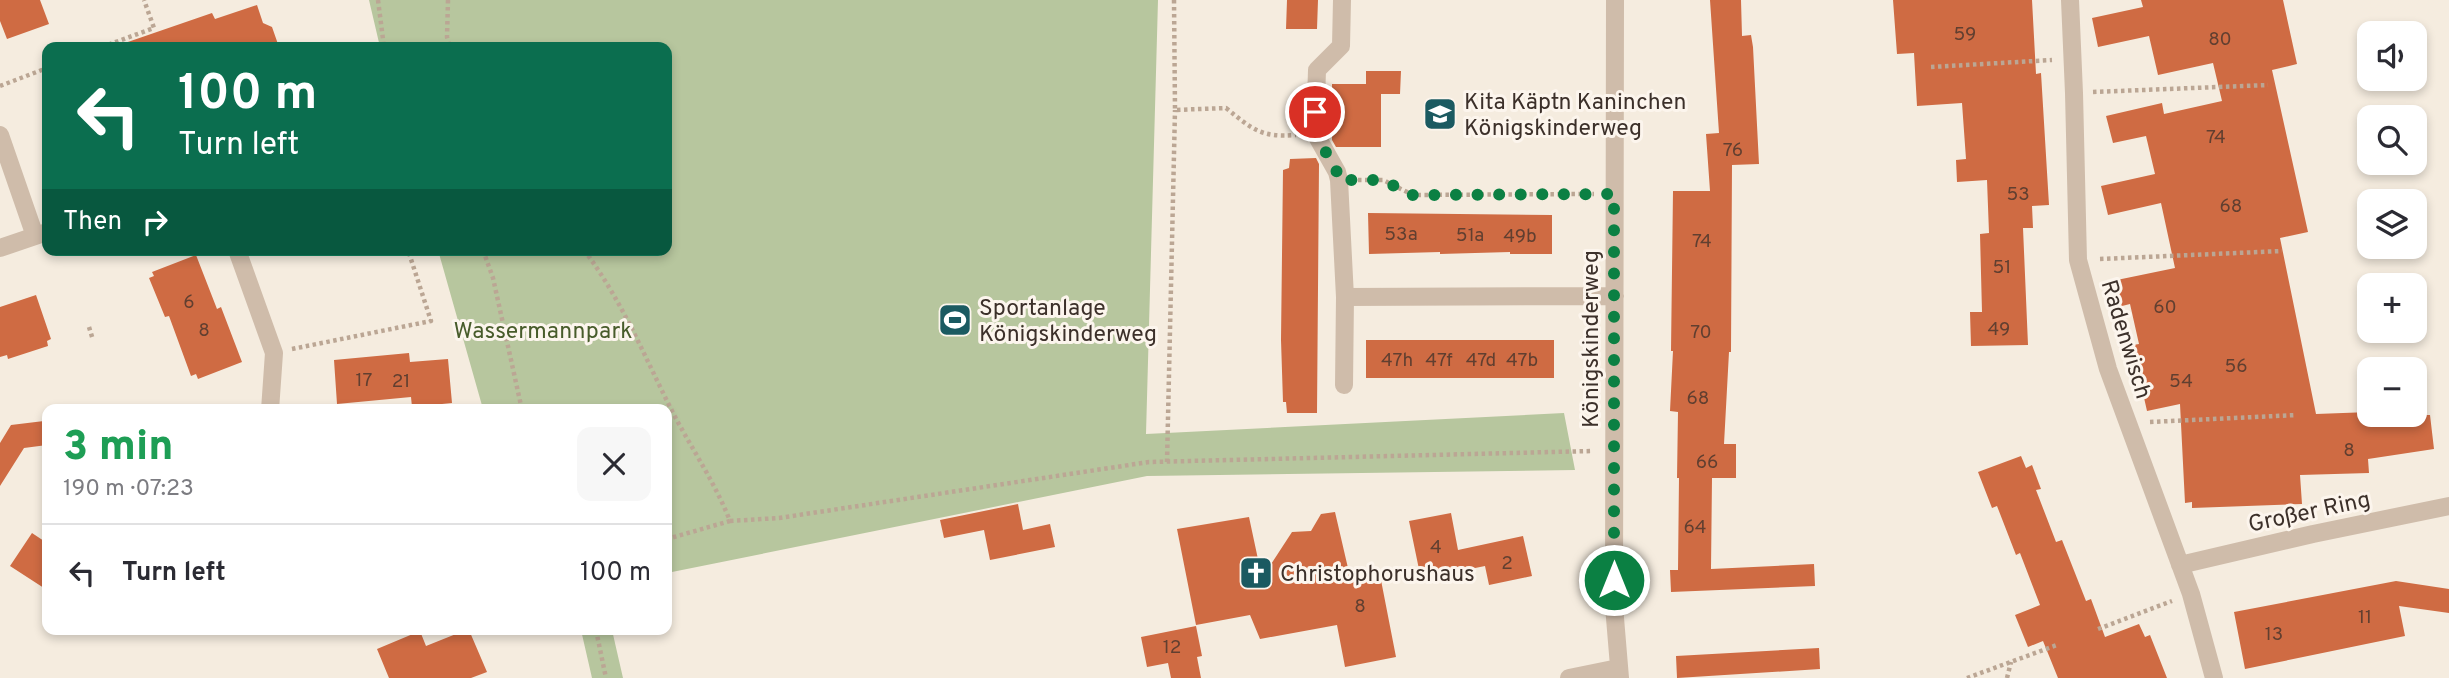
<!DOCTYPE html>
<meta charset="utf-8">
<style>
body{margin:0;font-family:Overpass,sans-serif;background:#f7f7f7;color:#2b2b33;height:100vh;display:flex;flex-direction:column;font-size:26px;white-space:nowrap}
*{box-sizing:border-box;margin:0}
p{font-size:23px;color:#7c7c81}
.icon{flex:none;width:38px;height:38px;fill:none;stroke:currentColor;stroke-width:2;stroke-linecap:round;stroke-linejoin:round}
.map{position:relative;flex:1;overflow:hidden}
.panel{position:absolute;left:42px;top:404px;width:630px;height:231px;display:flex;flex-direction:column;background:#fff;border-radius:14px;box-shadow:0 4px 10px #0003}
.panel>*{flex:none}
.guide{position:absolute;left:42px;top:42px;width:630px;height:214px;border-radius:14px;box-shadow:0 4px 10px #0003;background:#0b6e4f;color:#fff;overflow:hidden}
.buttons{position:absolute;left:2357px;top:21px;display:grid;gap:14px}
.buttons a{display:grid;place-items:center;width:70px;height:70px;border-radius:14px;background:#fff;box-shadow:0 4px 10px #0003;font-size:35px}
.pin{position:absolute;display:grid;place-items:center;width:60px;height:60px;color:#fff;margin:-30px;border:4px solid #fff;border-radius:50%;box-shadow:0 2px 7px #0007}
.me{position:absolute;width:77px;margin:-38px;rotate:0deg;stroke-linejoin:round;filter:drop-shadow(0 0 5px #0008)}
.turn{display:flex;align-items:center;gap:24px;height:147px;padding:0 21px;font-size:32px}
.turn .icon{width:91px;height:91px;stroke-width:2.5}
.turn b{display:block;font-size:49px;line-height:60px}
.then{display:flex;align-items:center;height:66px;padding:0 21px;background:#0003;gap:14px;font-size:26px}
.round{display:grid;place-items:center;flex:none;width:74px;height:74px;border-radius:14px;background:#f7f7f7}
.head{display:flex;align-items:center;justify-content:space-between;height:119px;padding:0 21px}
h1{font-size:42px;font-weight:800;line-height:52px;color:#1e9e55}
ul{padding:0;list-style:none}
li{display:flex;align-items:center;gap:21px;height:98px;padding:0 21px;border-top:2px solid #e1e1e2}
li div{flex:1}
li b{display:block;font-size:26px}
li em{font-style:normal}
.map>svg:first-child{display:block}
.green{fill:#b7c69e}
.building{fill:#cf6b43}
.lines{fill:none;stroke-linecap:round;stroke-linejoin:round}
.path{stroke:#bba694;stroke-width:4.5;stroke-dasharray:3.5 3.5;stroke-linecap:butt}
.minor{stroke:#cfbcaa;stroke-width:18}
.route{stroke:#0b8043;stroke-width:12;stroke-dasharray:0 21.6}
.labels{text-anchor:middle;stroke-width:6;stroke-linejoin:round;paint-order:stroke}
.number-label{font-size:19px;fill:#613f30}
.poi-label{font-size:23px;fill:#3c302a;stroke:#fcf5ed;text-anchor:start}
.park-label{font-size:23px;fill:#485c2b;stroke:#fcf5ed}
.street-label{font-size:23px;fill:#3c302a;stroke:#fcf5ed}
</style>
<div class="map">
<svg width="2449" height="678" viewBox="0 0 2449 678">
<rect width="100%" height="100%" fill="#f5ecdf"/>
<path class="green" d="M369 0H1158L1146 434 1564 413 1575 470 1147 476 667 573V410L483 409 438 250H667V47H380Z
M581 630H612L623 678H592Z"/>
<path class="building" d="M0 0H40L49 24 7 39 0 21Z
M1287 0H1318L1317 29H1286Z
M1710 0H1741L1742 36 1751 35 1753 47 1759 164 1732 165 1731 352H1729L1724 444H1736V478H1712L1711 569 1814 564 1815 586 1671 592 1670 570H1678L1679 478H1677L1678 412 1670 411 1673 351H1671L1673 191H1710L1706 134 1719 133Z
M1893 0H2032L2036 74 2041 73 2049 205 2032 206 2033 228H2023L2028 345 1971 346 1970 312H1982L1980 234 1989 233 1987 180 1957 182 1956 160 1966 159 1962 103 1917 106 1914 53 1897 54Z
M2141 0H2283L2297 64 2272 70 2308 232 2280 238 2316 414 2370 412V415H2430L2434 449 2368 459 2369 473 2300 475 2302 504 2192 508V502L2185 503 2180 404 2147 411 2138 371 2132 372 2127 346 2139 344 2130 304 2118 307 2112 281 2175 268 2161 203 2108 215 2101 186 2155 174 2146 136 2113 143 2106 116 2162 103 2164 114 2222 101 2213 63 2158 75 2149 36 2098 47 2092 18 2143 7Z
M257 5 263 23 272 27 279 47H123L122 44 212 13 215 19Z
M1366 71H1401L1400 94H1381V147H1336L1332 140V84H1366Z
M1316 158 1319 164 1317 413H1287L1286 402H1283L1281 340 1283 170 1289 168 1290 159Z
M1368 213 1552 215V254H1510V252L1440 254V252L1369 254Z
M196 255 217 309 221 307 242 362 198 379 196 374 191 376 169 316 165 317 149 278 154 276 152 272Z
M36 295 51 339 47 341 48 346 8 359 7 355 0 357V307Z
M1366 340H1554V378H1366Z
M409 353 410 362 448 359 452 403 412 407 411 397 337 404 334 360Z
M44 421 47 445 24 448 0 486V443L11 425Z
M2021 456 2026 468 2032 465 2041 489 2036 490 2056 542 2062 540 2086 601 2091 599 2105 637 2139 624 2145 637 2150 635 2167 678H2058L2043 641 2028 647 2015 615 2040 605 2020 553 2016 555 1997 506 1992 508 1978 472Z
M1018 504 1023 530 1050 524 1055 547 990 560 984 530 944 538 940 520Z
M1335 512 1351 581 1380 575 1396 657 1345 667 1337 625 1260 639 1250 615 1196 625 1177 529 1249 517 1262 578 1292 532 1311 531 1321 514Z
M1451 513 1458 550 1523 536 1532 576 1489 585 1485 566 1421 579 1409 521Z
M32 533 47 543V590L10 566Z
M2396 581 2449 589V613L2399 606 2405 636 2245 669 2234 612Z
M1196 626 1202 656 1197 657 1201 678H1171L1168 663 1147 667 1141 637Z
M466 630H469L487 672 471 678H389L377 649 420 631 426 646Z
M1819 648 1820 669 1677 678 1676 656Z"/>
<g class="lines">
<path class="path" d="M378 0 384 47
M448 0 447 37 450 47
M1174 0 1175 110 1226 108C1252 129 1261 138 1296 135
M102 47 154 28 144 0
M1931 67 2052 60
M0 86 47 68
M2093 92 2268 85
M1358 180H1383L1413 195 1594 194
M483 250 493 278 522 410
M584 250C621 299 643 353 670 407 689 445 714 480 730 521L667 539
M2100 259 2282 251
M89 327 93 340
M292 349 431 321 408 250
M2150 422 2296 415
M1167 462 1175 110
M730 521 779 518 1149 462 1593 451
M2098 629 2172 601
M596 630 606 678
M1967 678 2057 645
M2007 678 2011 662"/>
<path class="minor" d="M1342 0 1341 46 1317 70 1315 133 1337 172 1339 180 1345 297 1344 385
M1615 0 1614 606 1620 678
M2070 0 2074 93 2078 260 2108 369 2191 594 2214 678
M0 135 35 236
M0 248 47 232
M237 250 274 353 270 410
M1345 297 1615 296
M2180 565 2313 534 2449 506
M1569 678 1618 668"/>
</g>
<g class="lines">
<path class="route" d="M1315 112V133L1337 172 1339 180H1382L1413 195 1614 194V580"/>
</g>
<defs>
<symbol id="school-square" viewBox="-11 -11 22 22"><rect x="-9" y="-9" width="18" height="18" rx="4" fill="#1b5a61" stroke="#fcf5ed"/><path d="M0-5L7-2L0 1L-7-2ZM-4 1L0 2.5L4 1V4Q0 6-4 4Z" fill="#fff"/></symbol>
<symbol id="stadium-square" viewBox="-11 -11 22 22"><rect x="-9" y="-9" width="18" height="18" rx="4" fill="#1b5a61" stroke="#fcf5ed"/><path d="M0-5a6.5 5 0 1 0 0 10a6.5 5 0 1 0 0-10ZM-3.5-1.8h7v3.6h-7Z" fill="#fff"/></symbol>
<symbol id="church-square" viewBox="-11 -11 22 22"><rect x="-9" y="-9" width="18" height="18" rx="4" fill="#1b5a61" stroke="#fcf5ed"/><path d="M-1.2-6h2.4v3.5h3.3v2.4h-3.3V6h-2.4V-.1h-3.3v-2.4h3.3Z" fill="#fff"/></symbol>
</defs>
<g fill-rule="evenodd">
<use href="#school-square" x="1421" y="95" width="38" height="38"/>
<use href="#stadium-square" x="936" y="301" width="38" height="38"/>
<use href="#church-square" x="1237" y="554" width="38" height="38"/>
</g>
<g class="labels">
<g class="number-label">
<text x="1965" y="40">59</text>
<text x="2220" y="45">80</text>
<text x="2216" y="143">74</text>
<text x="1733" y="156">76</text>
<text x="2018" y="200">53</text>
<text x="2231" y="212">68</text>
<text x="1401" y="240">53a</text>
<text x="1470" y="241">51a</text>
<text x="1520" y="242">49b</text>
<text x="1702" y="247">74</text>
<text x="2002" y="273">51</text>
<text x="189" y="308">6</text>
<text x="2165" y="313">60</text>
<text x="1999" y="335">49</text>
<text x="204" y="336">8</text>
<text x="1701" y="338">70</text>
<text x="1397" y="366">47h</text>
<text x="1439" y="366">47f</text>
<text x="1481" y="366">47d</text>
<text x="1522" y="366">47b</text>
<text x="2236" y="372">56</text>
<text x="364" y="386">17</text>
<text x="401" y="387">21</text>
<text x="2181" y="387">54</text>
<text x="1698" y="404">68</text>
<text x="2349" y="456">8</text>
<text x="1707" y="468">66</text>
<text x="1695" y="533">64</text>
<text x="1436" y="553">4</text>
<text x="1507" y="569">2</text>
<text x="1360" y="612">8</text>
<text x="2365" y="623">11</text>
<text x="2274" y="640">13</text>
<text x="1172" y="653">12</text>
</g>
<g class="poi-label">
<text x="1464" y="109">Kita Käptn Kaninchen<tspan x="1464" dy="26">Königskinderweg</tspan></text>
<text x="979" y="315">Sportanlage<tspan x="979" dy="26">Königskinderweg</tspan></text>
<text x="1280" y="581">Christophorushaus</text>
</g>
<g class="park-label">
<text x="543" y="338">Wassermannpark</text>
</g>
<g class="street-label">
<text transform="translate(1590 339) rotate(-90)" y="8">Königskinderweg</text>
<text transform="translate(2127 339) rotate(73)" y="8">Radenwisch</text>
<text transform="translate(2309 511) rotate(-12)" y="8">Großer Ring</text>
</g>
</g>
</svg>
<div class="buttons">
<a><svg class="icon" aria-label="sound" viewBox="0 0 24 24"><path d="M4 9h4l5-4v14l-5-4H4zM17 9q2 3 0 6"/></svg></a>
<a><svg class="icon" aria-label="search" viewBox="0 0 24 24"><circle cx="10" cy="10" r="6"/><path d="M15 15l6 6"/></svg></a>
<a><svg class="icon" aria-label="layers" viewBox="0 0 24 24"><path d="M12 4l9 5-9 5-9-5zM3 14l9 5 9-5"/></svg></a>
<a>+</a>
<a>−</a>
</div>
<div class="pin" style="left:1315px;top:112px;background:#d93025"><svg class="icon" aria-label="arrive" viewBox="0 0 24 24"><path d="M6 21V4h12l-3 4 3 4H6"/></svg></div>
<svg class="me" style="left:1614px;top:580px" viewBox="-20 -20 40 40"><circle r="17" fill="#0b8043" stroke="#fff" stroke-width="3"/><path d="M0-11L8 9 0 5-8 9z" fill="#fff"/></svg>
<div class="guide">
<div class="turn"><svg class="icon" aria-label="left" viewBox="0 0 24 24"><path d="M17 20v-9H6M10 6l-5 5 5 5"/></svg><div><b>100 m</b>Turn left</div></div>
<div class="then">Then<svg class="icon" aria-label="right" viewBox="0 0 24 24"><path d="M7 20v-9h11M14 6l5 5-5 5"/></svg></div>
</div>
<section class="panel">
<div class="head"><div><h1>3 min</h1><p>190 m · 07:23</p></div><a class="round"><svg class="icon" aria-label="close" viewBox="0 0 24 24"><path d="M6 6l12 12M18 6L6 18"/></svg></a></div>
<ul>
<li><svg class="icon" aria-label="left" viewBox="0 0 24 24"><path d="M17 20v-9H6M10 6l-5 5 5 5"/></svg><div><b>Turn left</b></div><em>100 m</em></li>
</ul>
</section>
</div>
